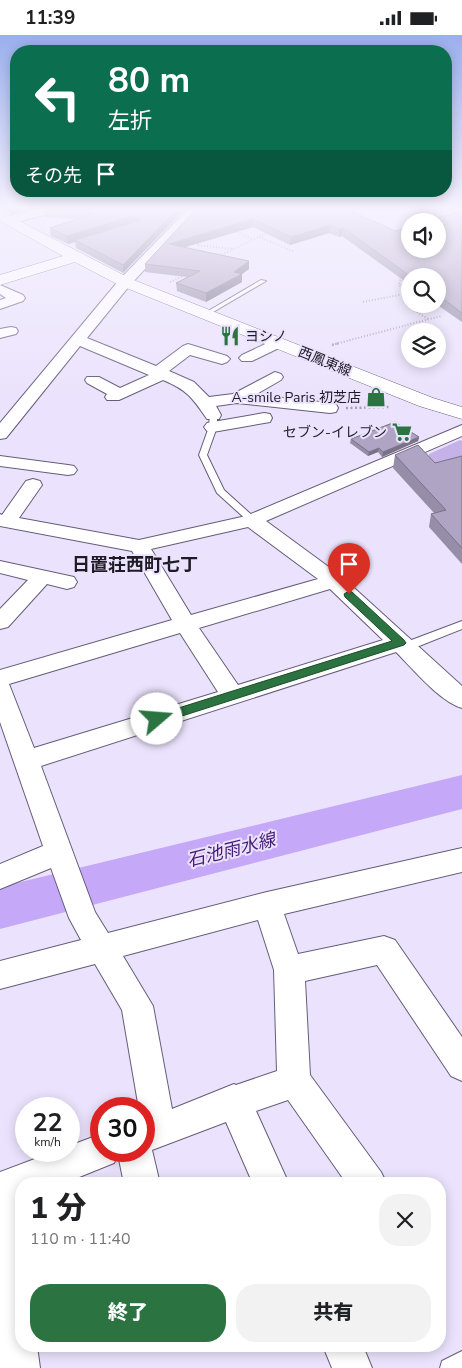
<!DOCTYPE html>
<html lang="ja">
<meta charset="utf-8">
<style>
body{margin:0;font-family:"Nunito Sans","Noto Sans JP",sans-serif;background:#f2f2f2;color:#202124;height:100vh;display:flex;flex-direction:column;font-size:19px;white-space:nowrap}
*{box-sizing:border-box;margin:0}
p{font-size:16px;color:#757577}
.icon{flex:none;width:28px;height:28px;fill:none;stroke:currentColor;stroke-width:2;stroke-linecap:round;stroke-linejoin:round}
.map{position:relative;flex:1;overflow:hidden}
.sheet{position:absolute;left:15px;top:1142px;width:431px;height:175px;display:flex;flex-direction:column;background:#fff;border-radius:20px;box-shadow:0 2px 12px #0003}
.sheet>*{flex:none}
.guide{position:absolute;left:10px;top:10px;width:442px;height:152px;border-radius:20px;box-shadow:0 2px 12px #0003;background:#0b6e4f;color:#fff;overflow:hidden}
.buttons{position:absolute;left:401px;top:178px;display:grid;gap:10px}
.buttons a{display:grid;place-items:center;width:45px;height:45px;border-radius:50%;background:#fff;box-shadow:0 2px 12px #0003;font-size:25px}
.speed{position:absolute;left:15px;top:1062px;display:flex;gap:10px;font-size:25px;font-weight:700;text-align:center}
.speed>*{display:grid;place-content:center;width:65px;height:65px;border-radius:50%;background:#fff;box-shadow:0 2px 12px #0003;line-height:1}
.speed small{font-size:12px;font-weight:400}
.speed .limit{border:8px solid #d22;background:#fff;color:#111}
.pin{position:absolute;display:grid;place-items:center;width:42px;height:42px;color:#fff;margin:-51px -21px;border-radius:50% 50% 50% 0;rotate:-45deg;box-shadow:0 0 5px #0007}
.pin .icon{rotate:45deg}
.me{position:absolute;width:55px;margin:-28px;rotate:72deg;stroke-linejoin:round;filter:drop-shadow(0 0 4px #0008)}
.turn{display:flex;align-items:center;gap:18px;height:105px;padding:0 15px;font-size:22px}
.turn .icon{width:65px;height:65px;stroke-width:2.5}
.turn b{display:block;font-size:35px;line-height:42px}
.then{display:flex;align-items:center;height:48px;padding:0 15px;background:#0003;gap:10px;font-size:19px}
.round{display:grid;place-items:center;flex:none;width:52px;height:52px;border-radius:20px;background:#f2f2f2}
.summary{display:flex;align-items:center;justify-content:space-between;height:85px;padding:0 15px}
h1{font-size:30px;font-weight:800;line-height:38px}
.cta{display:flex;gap:10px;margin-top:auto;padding:10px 15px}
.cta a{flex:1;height:58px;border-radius:20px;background:#2b7441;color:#fff;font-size:20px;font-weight:800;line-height:58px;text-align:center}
.cta a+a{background:#f2f2f2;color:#202124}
.status{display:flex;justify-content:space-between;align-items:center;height:35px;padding:0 25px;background:#fff;direction:ltr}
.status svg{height:14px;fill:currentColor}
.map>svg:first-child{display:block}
.green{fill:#c5b2e8}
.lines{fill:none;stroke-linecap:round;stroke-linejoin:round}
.river{fill:#c5a8f8;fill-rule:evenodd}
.lane-casing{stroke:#665c78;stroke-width:2}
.street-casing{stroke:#665c78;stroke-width:2}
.secondary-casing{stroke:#665c78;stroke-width:1}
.path-far1{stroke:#a69fb4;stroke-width:2;stroke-dasharray:1 2;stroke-linecap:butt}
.path{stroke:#a69fb4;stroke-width:2.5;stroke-dasharray:2 2.5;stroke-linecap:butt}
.lane{fill:#fff;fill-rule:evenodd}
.street{fill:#fff;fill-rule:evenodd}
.secondary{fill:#fff;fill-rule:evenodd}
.wall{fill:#968da8}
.shaded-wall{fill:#7a7388}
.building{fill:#afa4c3;stroke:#7a7388}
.route{fill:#2b7441;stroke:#1c4b2a}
.labels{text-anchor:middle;stroke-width:4;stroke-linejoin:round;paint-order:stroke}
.far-poi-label{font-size:14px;fill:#1f1b26;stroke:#ebe3fd;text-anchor:end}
.far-street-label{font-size:14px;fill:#1f1b26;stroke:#ebe3fd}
.neighbourhood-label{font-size:18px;font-weight:bold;fill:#1f1b26;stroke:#ebe3fd}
.water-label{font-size:18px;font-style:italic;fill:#451a75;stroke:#ebe3fd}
</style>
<div class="status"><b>11:39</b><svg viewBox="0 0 49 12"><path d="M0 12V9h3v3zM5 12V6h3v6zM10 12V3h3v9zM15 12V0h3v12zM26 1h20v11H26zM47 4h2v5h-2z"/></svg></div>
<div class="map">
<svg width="462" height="1333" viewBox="0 0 462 1333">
<rect width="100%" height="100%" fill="#ebe3fd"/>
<path class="green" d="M460 405 462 406V438L447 441 429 423V419Z"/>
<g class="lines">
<path class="river" d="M462 740V774L0 894V852Z"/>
<defs>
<path id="lane" d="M261 245 266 246 208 280 203 279Z
M210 378 217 380V392L207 420 224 455 255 483V487H249L217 458 199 420 209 392Z
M462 586V594L409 615H401L400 612 401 609Z
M462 1316V1333H440L442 1326Z"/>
<path id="street" d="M40 173H61L59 176 10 189 4 185 6 182Z
M189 173H202L130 250 87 303 156 331 183 311 188 309 227 321 230 324 227 327 222 329 190 320 169 336 194 347 209 362 233 359 275 337 281 339 283 342 281 345 255 360 330 368 336 369 338 373 336 377 330 378 237 368 216 371 221 380 219 384H207C192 362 187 355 163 345L119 365H107L105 362 107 359 87 348 85 345 87 342H99L120 353 149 340 80 311 6 403 0 404V388L120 244Z
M0 250 23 260 25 263 23 266 0 274V265L6 263 0 259Z
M11 292 16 293 18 296 16 299 0 303V294Z
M278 303 283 305 286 308 283 311 252 326H242L239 323 242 320Z
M264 378 270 379 272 383 270 387 213 397 207 396 204 392 207 388 213 387Z
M462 390V401L266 486 341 541 462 651V673C439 666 413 634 396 617L41 731 95 877 108 898 267 857 462 813V837L284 879 298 919 384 901 395 905 462 1002V1046L451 1041 377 930 305 946 310 1040 381 1137 387 1149H347L288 1065 256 1076 289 1149H253L226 1087 152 1115 160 1149H124L118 1119 114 1128 62 1149H21V1165L19 1166 21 1183V1311H37L40 1333H0V1137L56 1116H69V1111L101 1099V1116H144V1074H139L122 975 95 929 0 954V926L81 905 69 883 51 833 0 854V829L43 811 0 687V635L172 585 132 516 0 491V479L2 480 26 446 33 444 40 446 42 450 19 483 139 505 246 481ZM248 492 318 544 191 580 151 514ZM330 554 383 605 238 650 199 593ZM180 598 218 657 34 713 9 649ZM258 885 274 935 277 1036 236 1050 234 1049 172 1074 153 971 123 921Z
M0 421 68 430 74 431 77 435 74 439 68 440 0 431Z
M0 526 74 542 77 547 74 552 67 554 47 549 8 592 0 594V574L28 545 0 538Z
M323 1311H363L372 1333H332Z"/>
<path id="secondary" d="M0 176 131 244 433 363 462 372V384L419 371 119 250 75 227 0 250V240L63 221 0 186Z"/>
</defs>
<use href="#lane" class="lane-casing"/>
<use href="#street" class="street-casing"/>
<use href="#secondary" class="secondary-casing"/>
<path class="path-far1" d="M237 197 252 204
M259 202 295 217
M200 206 197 210 233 214
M219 221 269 197
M402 239 399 250 410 258
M170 247 185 240
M410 263 406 270 428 284
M363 267 409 258
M335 309 441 281"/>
<path class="path" d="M332 310 340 308
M346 373 390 372"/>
<use href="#lane" class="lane"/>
<use href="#street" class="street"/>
<use href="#secondary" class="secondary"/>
</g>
<path class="wall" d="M2 173H32L11 179Z
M84 173H186L123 238 76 213 75 207 68 209 51 201 50 193 77 184 45 182 44 174 87 175Z
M197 173 350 174V176L396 196 462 176V287L436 269H438V241H410V250L342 201 339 202 329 198 290 210 253 192 184 212 249 234 242 239V247L206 267 177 256 176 248 187 242 145 237V229Z
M419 402 418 406 382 422 378 417 368 421 350 408 351 404Z
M395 420 435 428 462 421V529L429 492 431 479 434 478 393 433Z"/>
<path class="shaded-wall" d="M11 173H32L11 179Z
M178 173H186L123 238V230Z
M136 180 137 187 75 205V207L68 209 67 201Z
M253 184V192L169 217V209Z
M330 190 329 198 290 210 291 202Z
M343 193 342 201 339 202V194Z
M249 226V234L242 239V247L206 267V258Z
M419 402 418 406 382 422 383 417Z
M379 413 378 417 368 421 369 417Z"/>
<path class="building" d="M47 173H83L86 175 93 174V173H178L123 230 75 205 138 186 140 183 136 180 67 201 50 193 96 178 44 174Z
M197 173H348L346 174 396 196 410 192V214H438V186H427L462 176V278L438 260V241H410L343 193 339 194 330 190 291 202 253 184 169 209 249 226 234 237 242 239 206 258 176 248 200 236 145 229Z
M395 387 419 402 383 417 379 413 369 417 351 404Z
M418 410 435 428 462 421V513L431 479 446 475 395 420Z"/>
<linearGradient id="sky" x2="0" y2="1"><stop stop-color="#9aafee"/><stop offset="0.48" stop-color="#f6f2fe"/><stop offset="1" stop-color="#f6f2fe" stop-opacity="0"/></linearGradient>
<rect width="462" height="360" fill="url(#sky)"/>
<path class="route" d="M349 556 352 557 404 605 406 608 404 610 157 689 153 688 151 684 153 681 392 606 345 562 344 559Z"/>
<defs>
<symbol id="restaurant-bare" viewBox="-9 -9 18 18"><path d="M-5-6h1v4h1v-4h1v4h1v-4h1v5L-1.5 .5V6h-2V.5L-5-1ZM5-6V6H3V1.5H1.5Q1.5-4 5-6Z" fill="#2b7441" stroke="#ebe3fd" stroke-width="2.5" paint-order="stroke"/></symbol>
<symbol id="shop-bare" viewBox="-9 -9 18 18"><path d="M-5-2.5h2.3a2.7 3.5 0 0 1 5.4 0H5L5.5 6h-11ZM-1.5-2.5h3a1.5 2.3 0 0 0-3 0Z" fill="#2b7441" stroke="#ebe3fd" stroke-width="2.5" paint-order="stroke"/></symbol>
<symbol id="supermarket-bare" viewBox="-9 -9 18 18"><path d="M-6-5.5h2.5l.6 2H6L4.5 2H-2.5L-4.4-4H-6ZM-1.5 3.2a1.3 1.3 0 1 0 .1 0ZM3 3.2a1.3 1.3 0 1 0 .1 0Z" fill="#2b7441" stroke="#ebe3fd" stroke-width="2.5" paint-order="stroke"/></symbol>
</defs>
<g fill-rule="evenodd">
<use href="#restaurant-bare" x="216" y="287" width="28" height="28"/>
<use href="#shop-bare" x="362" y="348" width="28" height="28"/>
<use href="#supermarket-bare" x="388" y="383" width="28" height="28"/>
</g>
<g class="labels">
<g class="far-poi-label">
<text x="245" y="306" text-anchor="start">ヨシノ</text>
<text x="361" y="367">A-smile Paris 初芝店</text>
<text x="387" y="402">セブン-イレブン</text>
</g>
<g class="far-street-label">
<text transform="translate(325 326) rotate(22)" y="5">西鳳東線</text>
</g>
<g class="neighbourhood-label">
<text x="135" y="536">日置荘西町七丁</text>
</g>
<g class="water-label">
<text transform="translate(231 815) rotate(-14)" y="6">石池雨水線</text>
</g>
</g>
</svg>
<div class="buttons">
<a><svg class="icon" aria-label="sound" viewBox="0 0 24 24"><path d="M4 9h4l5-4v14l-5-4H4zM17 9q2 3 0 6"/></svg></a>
<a><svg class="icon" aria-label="search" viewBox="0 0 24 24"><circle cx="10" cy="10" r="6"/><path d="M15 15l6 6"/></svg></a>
<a><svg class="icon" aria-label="layers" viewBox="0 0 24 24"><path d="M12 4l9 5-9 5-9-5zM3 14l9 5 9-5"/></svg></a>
</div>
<div class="speed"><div>22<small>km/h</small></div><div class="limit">30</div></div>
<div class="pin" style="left:349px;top:559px;background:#d93025"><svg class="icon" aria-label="arrive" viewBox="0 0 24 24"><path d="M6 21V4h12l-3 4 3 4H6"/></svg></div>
<svg class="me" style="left:157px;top:684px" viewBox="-20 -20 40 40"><circle r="19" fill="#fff"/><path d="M0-13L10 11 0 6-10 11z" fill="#2b7441"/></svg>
<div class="guide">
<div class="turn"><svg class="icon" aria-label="left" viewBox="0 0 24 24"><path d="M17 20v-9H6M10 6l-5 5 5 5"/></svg><div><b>80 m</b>左折</div></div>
<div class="then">その先<svg class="icon" aria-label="arrive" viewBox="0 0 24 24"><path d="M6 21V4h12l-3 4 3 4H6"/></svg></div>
</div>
<section class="sheet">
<div class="summary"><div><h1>1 分</h1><p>110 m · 11:40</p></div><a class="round"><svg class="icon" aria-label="close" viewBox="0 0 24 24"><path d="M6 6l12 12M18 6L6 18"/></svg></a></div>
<div class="cta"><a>終了</a><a>共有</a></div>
</section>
</div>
